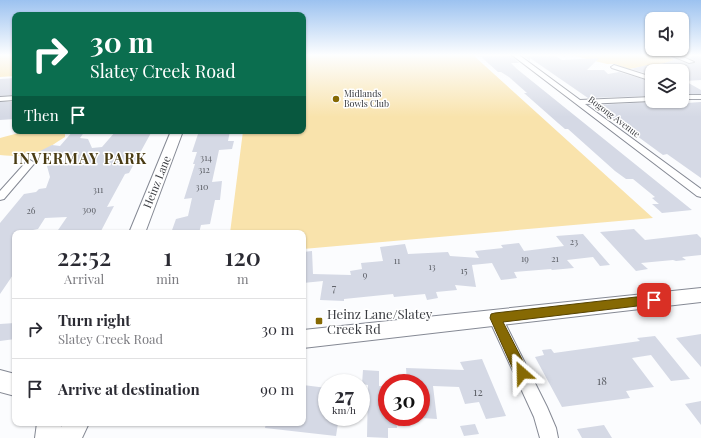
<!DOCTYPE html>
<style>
body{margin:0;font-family:"Playfair Display",serif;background:#f7f7f7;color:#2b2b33;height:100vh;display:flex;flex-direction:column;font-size:15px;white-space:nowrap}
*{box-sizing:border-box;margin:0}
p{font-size:13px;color:#7c7c81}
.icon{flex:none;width:22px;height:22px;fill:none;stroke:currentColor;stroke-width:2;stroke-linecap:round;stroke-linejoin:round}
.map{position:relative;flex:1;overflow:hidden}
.side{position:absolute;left:12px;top:230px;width:294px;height:196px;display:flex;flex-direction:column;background:#fff;border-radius:8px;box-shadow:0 1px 3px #0004}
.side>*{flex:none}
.guide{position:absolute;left:12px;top:12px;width:294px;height:122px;border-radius:8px;box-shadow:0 1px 3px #0004;background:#0b6e4f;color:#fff;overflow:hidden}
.controls{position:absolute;left:645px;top:12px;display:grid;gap:8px}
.controls a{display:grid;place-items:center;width:44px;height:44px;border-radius:8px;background:#fff;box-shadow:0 1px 3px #0004;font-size:20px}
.speed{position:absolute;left:318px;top:374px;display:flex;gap:8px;font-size:20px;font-weight:700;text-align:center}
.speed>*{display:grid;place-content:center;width:52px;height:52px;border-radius:50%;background:#fff;box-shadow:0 1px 3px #0004;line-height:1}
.speed small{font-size:10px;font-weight:400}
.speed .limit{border:6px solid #d22;background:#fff;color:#111}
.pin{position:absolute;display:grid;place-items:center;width:34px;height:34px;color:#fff;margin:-17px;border-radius:8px;box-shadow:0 2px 6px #0006}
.me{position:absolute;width:44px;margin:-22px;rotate:335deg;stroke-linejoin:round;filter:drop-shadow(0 0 3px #0008)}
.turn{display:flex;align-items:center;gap:14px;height:84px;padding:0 12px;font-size:18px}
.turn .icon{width:52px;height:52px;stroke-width:2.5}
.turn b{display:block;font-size:28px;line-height:34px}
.then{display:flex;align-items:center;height:38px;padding:0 12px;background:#0003;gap:8px;font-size:15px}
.eta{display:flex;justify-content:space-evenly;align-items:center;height:68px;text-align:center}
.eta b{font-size:24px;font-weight:600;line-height:28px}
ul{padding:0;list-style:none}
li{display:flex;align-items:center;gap:12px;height:60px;padding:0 12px;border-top:1px solid #e1e1e2}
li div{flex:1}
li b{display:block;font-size:15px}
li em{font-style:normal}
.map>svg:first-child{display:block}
.green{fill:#f9e3ac}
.building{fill:#d5d9e5}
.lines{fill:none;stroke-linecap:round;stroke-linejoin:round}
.street-casing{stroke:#858994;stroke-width:2}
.secondary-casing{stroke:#858994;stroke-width:2}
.street{fill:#fff;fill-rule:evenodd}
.secondary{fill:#fff;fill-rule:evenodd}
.route{fill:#866903;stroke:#574402}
.poi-dot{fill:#866903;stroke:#fff;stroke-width:1.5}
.labels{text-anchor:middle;stroke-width:3;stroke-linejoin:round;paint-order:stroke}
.far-poi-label{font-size:9px;fill:#37393e;stroke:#fff;text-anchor:start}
.far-street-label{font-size:9px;fill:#37393e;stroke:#fff}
.number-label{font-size:9px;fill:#5e6168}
.street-label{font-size:11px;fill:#37393e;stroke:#fff}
.near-number-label{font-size:11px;fill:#5e6168}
.near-poi-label{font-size:13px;fill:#37393e;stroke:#fff;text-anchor:start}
.district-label{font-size:15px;font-weight:bold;letter-spacing:1px;fill:#4a3c14;stroke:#fff}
</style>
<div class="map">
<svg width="701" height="438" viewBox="0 0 701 438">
<rect width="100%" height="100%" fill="#fbfcfe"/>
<path class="green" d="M0 55H15V76L0 77Z
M303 55H473L653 218 303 249V233H230L243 131H303Z
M571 55H665L676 61 629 69 615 64H607Z
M26 131H65V137C37 155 34 158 0 155V138Z"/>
<path class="building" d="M479 55H511L519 63H511L517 69 692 210 662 213 652 204H659L652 198 655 197 633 179H626L615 171 568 129H565L558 123 524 93H527L509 77 501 72H498Z
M522 55H554L562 60 599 58 587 70H604L608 74 619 72 652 82V96L588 98 530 58V61Z
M690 55H701V80L685 81 701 90V94H690L682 89V71H652V75L631 69 647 65 652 67 677 59 688 64 694 63 695 61 686 57Z
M15 78V95L0 96V79Z
M654 101H667L672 104 701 102V178L667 154 663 155 637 136 600 110H604L597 105 652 102Z
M0 102H15V119L0 120Z
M73 131H85L80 138 88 139 92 148 102 147 115 132 152 131 129 173 125 174 107 207 114 206 100 233H56L67 217 45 218 38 229 33 230 31 233H15V272L0 294V223L24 194 36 192 39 189 46 188 50 177 47 166 78 157 40 151 52 145 60 146Z
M199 131H230L228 141H234L232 149 219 150 212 182 222 181 220 200H215L210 224 201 225 199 233H171L176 219 188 216 192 198 184 199 195 164H193L197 152H192Z
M634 229 645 240 697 234 701 238V255L682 257 686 260 676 261 673 260 641 263 648 269 636 271 600 232Z
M583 234 610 265 600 266 593 257 567 260 574 268 552 270 551 269 514 272 517 278 501 280 492 263 472 265 476 287 455 285 457 290 436 292 438 298 427 300 425 294 394 297 393 294 344 299V301L320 300 323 281 303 283V252L312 251 313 274 351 275 350 271 362 269 361 263 383 261 380 247 405 244 408 254 448 252 450 256 479 258 475 251 503 248 501 245 519 243 524 251 564 246 556 236Z
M15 323V339L0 341V324Z
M701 334V367L676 338Z
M655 336 690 379 671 381 651 355 632 358 654 387 626 391 630 398 562 407 535 357 544 355 542 350 551 349 554 353 640 341 637 338Z
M482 359 506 416 486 419 479 402 465 404 459 387 433 386 437 419 421 418V383H407L406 368 464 370 460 362Z
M363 370 379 371V386L387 387V417H396L397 428H388V438L367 437 368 385 362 384Z
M303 385 327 388V417H339L336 436 265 428 266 423H303Z
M701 401V425L685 404Z
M475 424 479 434 464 436 460 426Z
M604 425 612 438H582L577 429Z"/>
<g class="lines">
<defs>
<path id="street" d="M512 55H519L580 100 652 97V101L585 104 701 189V197L697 196Z
M670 55H679L694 62 689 63Z
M614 65 652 77V81L612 68 611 67Z
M682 95H701V99H682Z
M15 96V100L0 101V97Z
M30 160 35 163 33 165 4 199 0 200V191L27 161Z
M495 311 500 313 547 407 556 428 558 438H540L534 417 488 317 490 313Z"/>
<path id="secondary" d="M171 131H183L145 233H129Z
M701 288V302L303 348V330Z
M0 370 15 374V396L0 392Z
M37 423H61V427L63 423H89L82 438H35Z"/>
</defs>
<use href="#street" class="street-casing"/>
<use href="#secondary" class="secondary-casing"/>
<use href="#street" class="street"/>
<use href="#secondary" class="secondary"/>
</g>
<linearGradient id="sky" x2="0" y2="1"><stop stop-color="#9cc2f0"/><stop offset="0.47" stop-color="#fdfeff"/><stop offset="1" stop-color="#fdfeff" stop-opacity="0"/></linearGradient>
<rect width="701" height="117" fill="url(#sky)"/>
<path class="route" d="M654 295 657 297 659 300 657 303 654 304 503 322 529 373 527 378 522 380 517 378 490 318 491 314 495 313Z"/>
<g class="poi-dot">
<circle cx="336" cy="99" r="4"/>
<rect x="315" y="317" width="8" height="8" rx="2"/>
</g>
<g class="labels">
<g class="far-poi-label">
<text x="344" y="97">Midlands<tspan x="344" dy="10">Bowls Club</tspan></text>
</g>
<g class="far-street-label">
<text transform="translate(614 117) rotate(37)" y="3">Bogong Avenue</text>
</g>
<g class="number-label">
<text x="206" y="161">314</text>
<text x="204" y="173">312</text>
<text x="202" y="190">310</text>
<text x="98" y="193">311</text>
<text x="89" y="213">309</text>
<text x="31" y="214">26</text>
<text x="574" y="245">23</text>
<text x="525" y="262">19</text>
<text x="555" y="262">21</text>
<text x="397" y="264">11</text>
<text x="432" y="270">13</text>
<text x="464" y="274">15</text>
<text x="365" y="278">9</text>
</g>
<g class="street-label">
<text transform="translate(157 182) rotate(-68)" y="4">Heinz Lane</text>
</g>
<g class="near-number-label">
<text x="334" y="292">7</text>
<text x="602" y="385">18</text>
<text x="478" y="396">12</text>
</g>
<g class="near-poi-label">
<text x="327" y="319">Heinz Lane/Slatey<tspan x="327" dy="15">Creek Rd</tspan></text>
</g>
<g class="district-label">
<text x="80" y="164">INVERMAY PARK</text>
</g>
</g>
</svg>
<div class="controls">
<a><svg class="icon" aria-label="sound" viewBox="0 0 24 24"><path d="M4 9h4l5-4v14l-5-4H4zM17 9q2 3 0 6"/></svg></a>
<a><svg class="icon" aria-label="layers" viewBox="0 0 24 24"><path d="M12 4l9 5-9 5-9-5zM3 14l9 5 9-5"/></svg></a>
</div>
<div class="speed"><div>27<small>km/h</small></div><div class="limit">30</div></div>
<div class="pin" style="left:654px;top:300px;background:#d93025"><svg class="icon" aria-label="arrive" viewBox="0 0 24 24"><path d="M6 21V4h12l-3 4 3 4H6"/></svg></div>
<svg class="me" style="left:522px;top:373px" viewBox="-20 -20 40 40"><path d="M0-17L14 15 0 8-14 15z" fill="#866903" stroke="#fff" stroke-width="4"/></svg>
<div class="guide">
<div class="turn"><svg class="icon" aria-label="right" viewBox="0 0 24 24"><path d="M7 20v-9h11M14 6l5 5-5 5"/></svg><div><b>30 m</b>Slatey Creek Road</div></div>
<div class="then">Then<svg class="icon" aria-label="arrive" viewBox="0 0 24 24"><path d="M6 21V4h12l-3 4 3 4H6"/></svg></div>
</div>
<section class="side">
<div class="eta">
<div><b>22:52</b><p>Arrival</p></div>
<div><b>1</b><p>min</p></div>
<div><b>120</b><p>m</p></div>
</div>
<ul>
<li><svg class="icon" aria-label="right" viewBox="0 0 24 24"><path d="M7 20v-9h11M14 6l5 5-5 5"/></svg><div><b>Turn right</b><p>Slatey Creek Road</p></div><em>30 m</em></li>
<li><svg class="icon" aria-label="arrive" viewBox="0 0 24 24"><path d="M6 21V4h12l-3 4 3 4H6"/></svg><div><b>Arrive at destination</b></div><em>90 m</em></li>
</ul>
</section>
</div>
